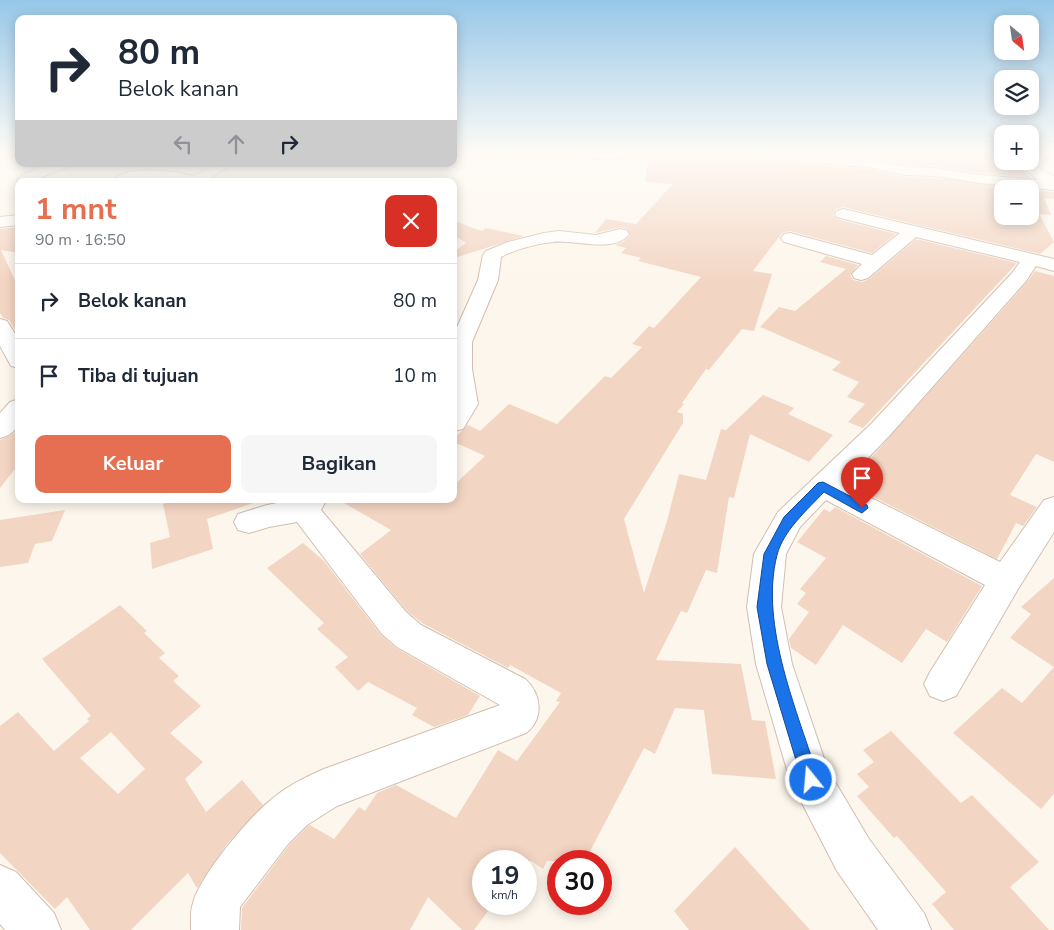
<!DOCTYPE html>
<html lang="id">
<meta charset="utf-8">
<style>
body{margin:0;font-family:"Nunito Sans",sans-serif;background:#f6f6f7;color:#1f2937;height:100vh;display:flex;flex-direction:column;font-size:19px;white-space:nowrap}
*{box-sizing:border-box;margin:0}
p{font-size:16px;color:#747a83}
.icon{flex:none;width:28px;height:28px;fill:none;stroke:currentColor;stroke-width:2;stroke-linecap:round;stroke-linejoin:round}
.map{position:relative;flex:1;overflow:hidden}
.panel{position:absolute;left:15px;top:178px;width:442px;height:325px;display:flex;flex-direction:column;background:#fff;border-radius:10px;box-shadow:0 2px 12px #0003}
.panel>*{flex:none}
.banner{position:absolute;left:15px;top:15px;width:442px;height:152px;border-radius:10px;box-shadow:0 2px 12px #0003;background:#fff;color:#1f2937;overflow:hidden}
.needle{width:32px;rotate:151deg}
.controls{position:absolute;left:994px;top:15px;display:grid;gap:10px}
.controls a{display:grid;place-items:center;width:45px;height:45px;border-radius:10px;background:#fff;box-shadow:0 2px 12px #0003;font-size:25px}
.speed{position:absolute;left:472px;top:850px;display:flex;gap:10px;font-size:25px;font-weight:700;text-align:center}
.speed>*{display:grid;place-content:center;width:65px;height:65px;border-radius:50%;background:#fff;box-shadow:0 2px 12px #0003;line-height:1}
.speed small{font-size:12px;font-weight:400}
.speed .limit{border:8px solid #d22;background:#fff;color:#111}
.pin{position:absolute;display:grid;place-items:center;width:42px;height:42px;color:#fff;margin:-51px -21px;border-radius:50% 50% 50% 0;rotate:-45deg;box-shadow:0 0 5px #0007}
.pin .icon{rotate:45deg}
.me{position:absolute;width:55px;margin:-28px;rotate:343deg;stroke-linejoin:round;filter:drop-shadow(0 0 4px #0008)}
.turn{display:flex;align-items:center;gap:18px;height:105px;padding:0 20px;font-size:22px}
.turn .icon{width:65px;height:65px;stroke-width:2.5}
.turn b{display:block;font-size:35px;line-height:42px}
.lanes{display:flex;align-items:center;height:48px;padding:0 20px;background:#0003;justify-content:center;gap:25px;direction:ltr}
.lanes .off{opacity:.35}
.round{display:grid;place-items:center;flex:none;width:52px;height:52px;border-radius:10px;background:#f6f6f7}
.headline{display:flex;align-items:center;justify-content:space-between;height:85px;padding:0 20px}
h1{font-size:30px;font-weight:700;line-height:38px;color:#e76f51}
.primary-button{display:flex;gap:10px;margin-top:auto;padding:10px 20px}
.primary-button a{flex:1;height:58px;border-radius:10px;background:#e76f51;color:#fff;font-size:20px;font-weight:700;line-height:58px;text-align:center}
.primary-button a+a{background:#f6f6f7;color:#1f2937}
ul{padding:0;list-style:none}
li{display:flex;align-items:center;gap:15px;height:75px;padding:0 20px;border-top:1px solid #e0e1e3}
li div{flex:1}
li b{display:block;font-size:19px}
li em{font-style:normal}
.map>svg:first-child{display:block}
.building{fill:#f3d5c3;fill-rule:evenodd}
.lines{fill:none;stroke-linecap:round;stroke-linejoin:round}
.minor-casing{stroke:#d1beb0;stroke-width:2}
.minor{fill:#fff;fill-rule:evenodd}
.route{fill:#1a73e8;stroke:#114b97}
</style>
<div class="map">
<svg width="1054" height="930" viewBox="0 0 1054 930">
<rect width="100%" height="100%" fill="#fdf6ec"/>
<path class="building" d="M649 153H761L765 158 788 163 868 169 905 177 935 178 1021 189H1002V216H1030V190L1054 192V199L1044 198 1051 215 1039 214 1054 242 1040 254 843 207 836 209 833 215 837 219 896 234 872 253 790 231 782 233 753 271 772 274 754 331 742 329 709 370 706 369 682 403 684 404 677 412 683 414V423L624 519 644 593 667 521 679 474 706 480 721 429 726 430 763 395 794 408 788 414 833 435 809 462 750 434 734 498 729 497 717 573 706 570 687 613 681 611 656 660 741 664 752 720 765 721 776 779 712 774 704 710 675 708 655 754 644 748 585 861H547L543 869 531 861H484V904H487L491 907 474 930H462L428 897 410 930H241L242 908 289 845 308 826 310 825 334 839 359 807 365 811 377 793 396 785 456 818 498 750 517 761 560 702 556 701 561 693 510 665 508 668 422 623 407 611 360 554 391 530 337 499H454V485L485 456 454 442V438L468 425 480 431 509 404 557 424 605 376 611 378 642 347 632 344 649 326 654 328 701 277 638 261 641 258 621 253 626 248 615 245 623 242 630 235 626 228 620 227 595 233 606 219 636 224 673 184 645 182Z
M805 153H980L1002 158V161L1026 163 1024 171 1032 178 980 173 935 166 905 165 868 157Z
M454 221 482 231 486 228 524 236 454 258V252L466 243 454 235Z
M19 227V253L1 250 19 289V336L9 320 3 318 0 313V229Z
M916 239 1017 263 863 428 848 422 865 404 847 397 859 382 832 370 841 362 760 327 779 307 795 311 846 269 820 262 826 256 858 265 850 275 853 280 862 282 869 279Z
M1035 271 1054 276V462L1036 454 1010 495 1037 507 1023 526 1016 523 997 559 854 487 877 464 869 460 1027 282Z
M19 426V464L0 488V440L13 434Z
M179 499H256V502L207 519 213 549 152 569 150 543 170 537 163 504Z
M835 507 982 586 947 642 926 629 902 663 843 625 816 665 791 648 789 639 809 612 797 604 806 593 800 589 826 558 797 542 824 509 830 512Z
M65 510 52 541 35 544 28 563 0 567V520Z
M303 543 324 561 381 635 396 648 480 696 468 715 434 727 412 715 417 708 368 682 358 691 335 667 348 657 317 629 324 623 267 568Z
M1054 578V794L1041 809 953 733 1002 688 1022 703 1054 667 1010 638 1031 614 1021 607Z
M120 605 147 631 144 633 165 653 159 658 179 676 173 681 201 706 170 733 203 762 185 779 206 812 242 780 263 805 227 844 197 888 188 873 131 930H90L67 897 55 909 0 853V726L18 712 54 751 89 721 87 719 91 716 42 659ZM111 732 145 769 118 794 80 758Z
M891 731 961 803 972 795 1039 862 1010 887 1049 930H954L932 904 946 892 897 836 894 838 857 796 869 787 857 774 874 762 863 750Z
M735 847 810 930H689L674 911Z"/>
<g class="lines">
<defs>
<path id="minor" d="M579 153H635C628 161 586 161 579 153Z
M763 153H786L868 159 905 167 935 168 980 175 1038 180 1026 170 1029 161 1036 153H1049L1040 169 1054 176V190L980 183 935 176 905 175 868 167 788 161 765 156Z
M50 164H69L67 167 32 181H19V184L17 181 22 175Z
M215 164H232L211 178 214 181 151 179 112 181C122 167 160 170 175 172 181 173 189 176 195 175 201 174 209 167 215 164Z
M843 209 1054 259V271L1036 266 1026 281 890 435 843 484 1000 562 1044 500 1054 497V532L1018 589 956 696 943 701 930 696 924 684 930 672 985 585 826 500 800 527 786 554 781 607 792 664 828 770 869 839 924 913 931 930H878L837 871 790 780 756 664 747 607 754 554 778 512 872 423 1012 273 1020 262 916 237 868 278 861 280 854 278 852 274 862 264 784 242 781 238 784 234 790 233 872 255 900 233 837 217 835 214 837 211Z
M19 215V225L0 227V217Z
M620 229 626 230 629 234C615 254 573 239 553 242 536 244 516 249 501 257L498 280 472 342V369L478 404 463 429 454 431V334L478 280 483 255 486 251 508 242 544 233 559 231 596 235Z
M0 319 7 321 19 340V368L11 366 0 346Z
M19 399C19 418 22 433 0 438V413L10 402Z
M297 499H327L321 510 406 612 421 625 525 679C542 694 544 719 526 733L337 806 307 825 288 844 240 907 239 930H191C191 921 190 911 193 903 200 875 253 812 277 795 291 784 308 776 324 769L500 705 397 647 382 634 297 522 269 527 249 533 238 530 234 522 238 514 267 505Z
M0 865 16 872 54 913 61 930H5L0 924Z"/>
</defs>
<use href="#minor" class="minor-casing"/>
<use href="#minor" class="minor"/>
</g>
<linearGradient id="sky" x2="0" y2="1"><stop stop-color="#97c7e8"/><stop offset="0.54" stop-color="#fefbf6"/><stop offset="1" stop-color="#fefbf6" stop-opacity="0"/></linearGradient>
<rect width="1054" height="283" fill="url(#sky)"/>
<path class="route" d="M823 482 867 505 868 508 862 513 858 511 824 492C807 510 783 531 777 555 759 625 798 713 819 780L817 786 811 789 805 786 802 780 767 664 757 607 764 554 784 517 818 483Z"/>
</svg>
<div class="controls">
<a><svg class="needle" viewBox="-14 -14 28 28"><path d="M0-13l5 13h-10z" fill="#e53935"/><path d="M0 13l5-13h-10z" fill="#747a83"/></svg></a>
<a><svg class="icon" aria-label="layers" viewBox="0 0 24 24"><path d="M12 4l9 5-9 5-9-5zM3 14l9 5 9-5"/></svg></a>
<a>+</a>
<a>−</a>
</div>
<div class="speed"><div>19<small>km/h</small></div><div class="limit">30</div></div>
<div class="pin" style="left:862px;top:508px;background:#d93025"><svg class="icon" aria-label="arrive" viewBox="0 0 24 24"><path d="M6 21V4h12l-3 4 3 4H6"/></svg></div>
<svg class="me" style="left:811px;top:780px" viewBox="-20 -20 40 40"><circle r="17" fill="#1a73e8" stroke="#fff" stroke-width="3"/><path d="M0-11L8 9 0 5-8 9z" fill="#fff"/></svg>
<div class="banner">
<div class="turn"><svg class="icon" aria-label="right" viewBox="0 0 24 24"><path d="M7 20v-9h11M14 6l5 5-5 5"/></svg><div><b>80 m</b>Belok kanan</div></div>
<div class="lanes"><svg class="icon off" aria-label="left" viewBox="0 0 24 24"><path d="M17 20v-9H6M10 6l-5 5 5 5"/></svg><svg class="icon off" aria-label="ahead" viewBox="0 0 24 24"><path d="M12 20V5M6 11l6-6 6 6"/></svg><svg class="icon" aria-label="right" viewBox="0 0 24 24"><path d="M7 20v-9h11M14 6l5 5-5 5"/></svg></div>
</div>
<section class="panel">
<div class="headline"><div><h1>1 mnt</h1><p>90 m · 16:50</p></div><a class="round" style="background:#d93025;color:#fff"><svg class="icon" aria-label="close" viewBox="0 0 24 24"><path d="M6 6l12 12M18 6L6 18"/></svg></a></div>
<ul>
<li><svg class="icon" aria-label="right" viewBox="0 0 24 24"><path d="M7 20v-9h11M14 6l5 5-5 5"/></svg><div><b>Belok kanan</b></div><em>80 m</em></li>
<li><svg class="icon" aria-label="arrive" viewBox="0 0 24 24"><path d="M6 21V4h12l-3 4 3 4H6"/></svg><div><b>Tiba di tujuan</b></div><em>10 m</em></li>
</ul>
<div class="primary-button"><a>Keluar</a><a>Bagikan</a></div>
</section>
</div>
